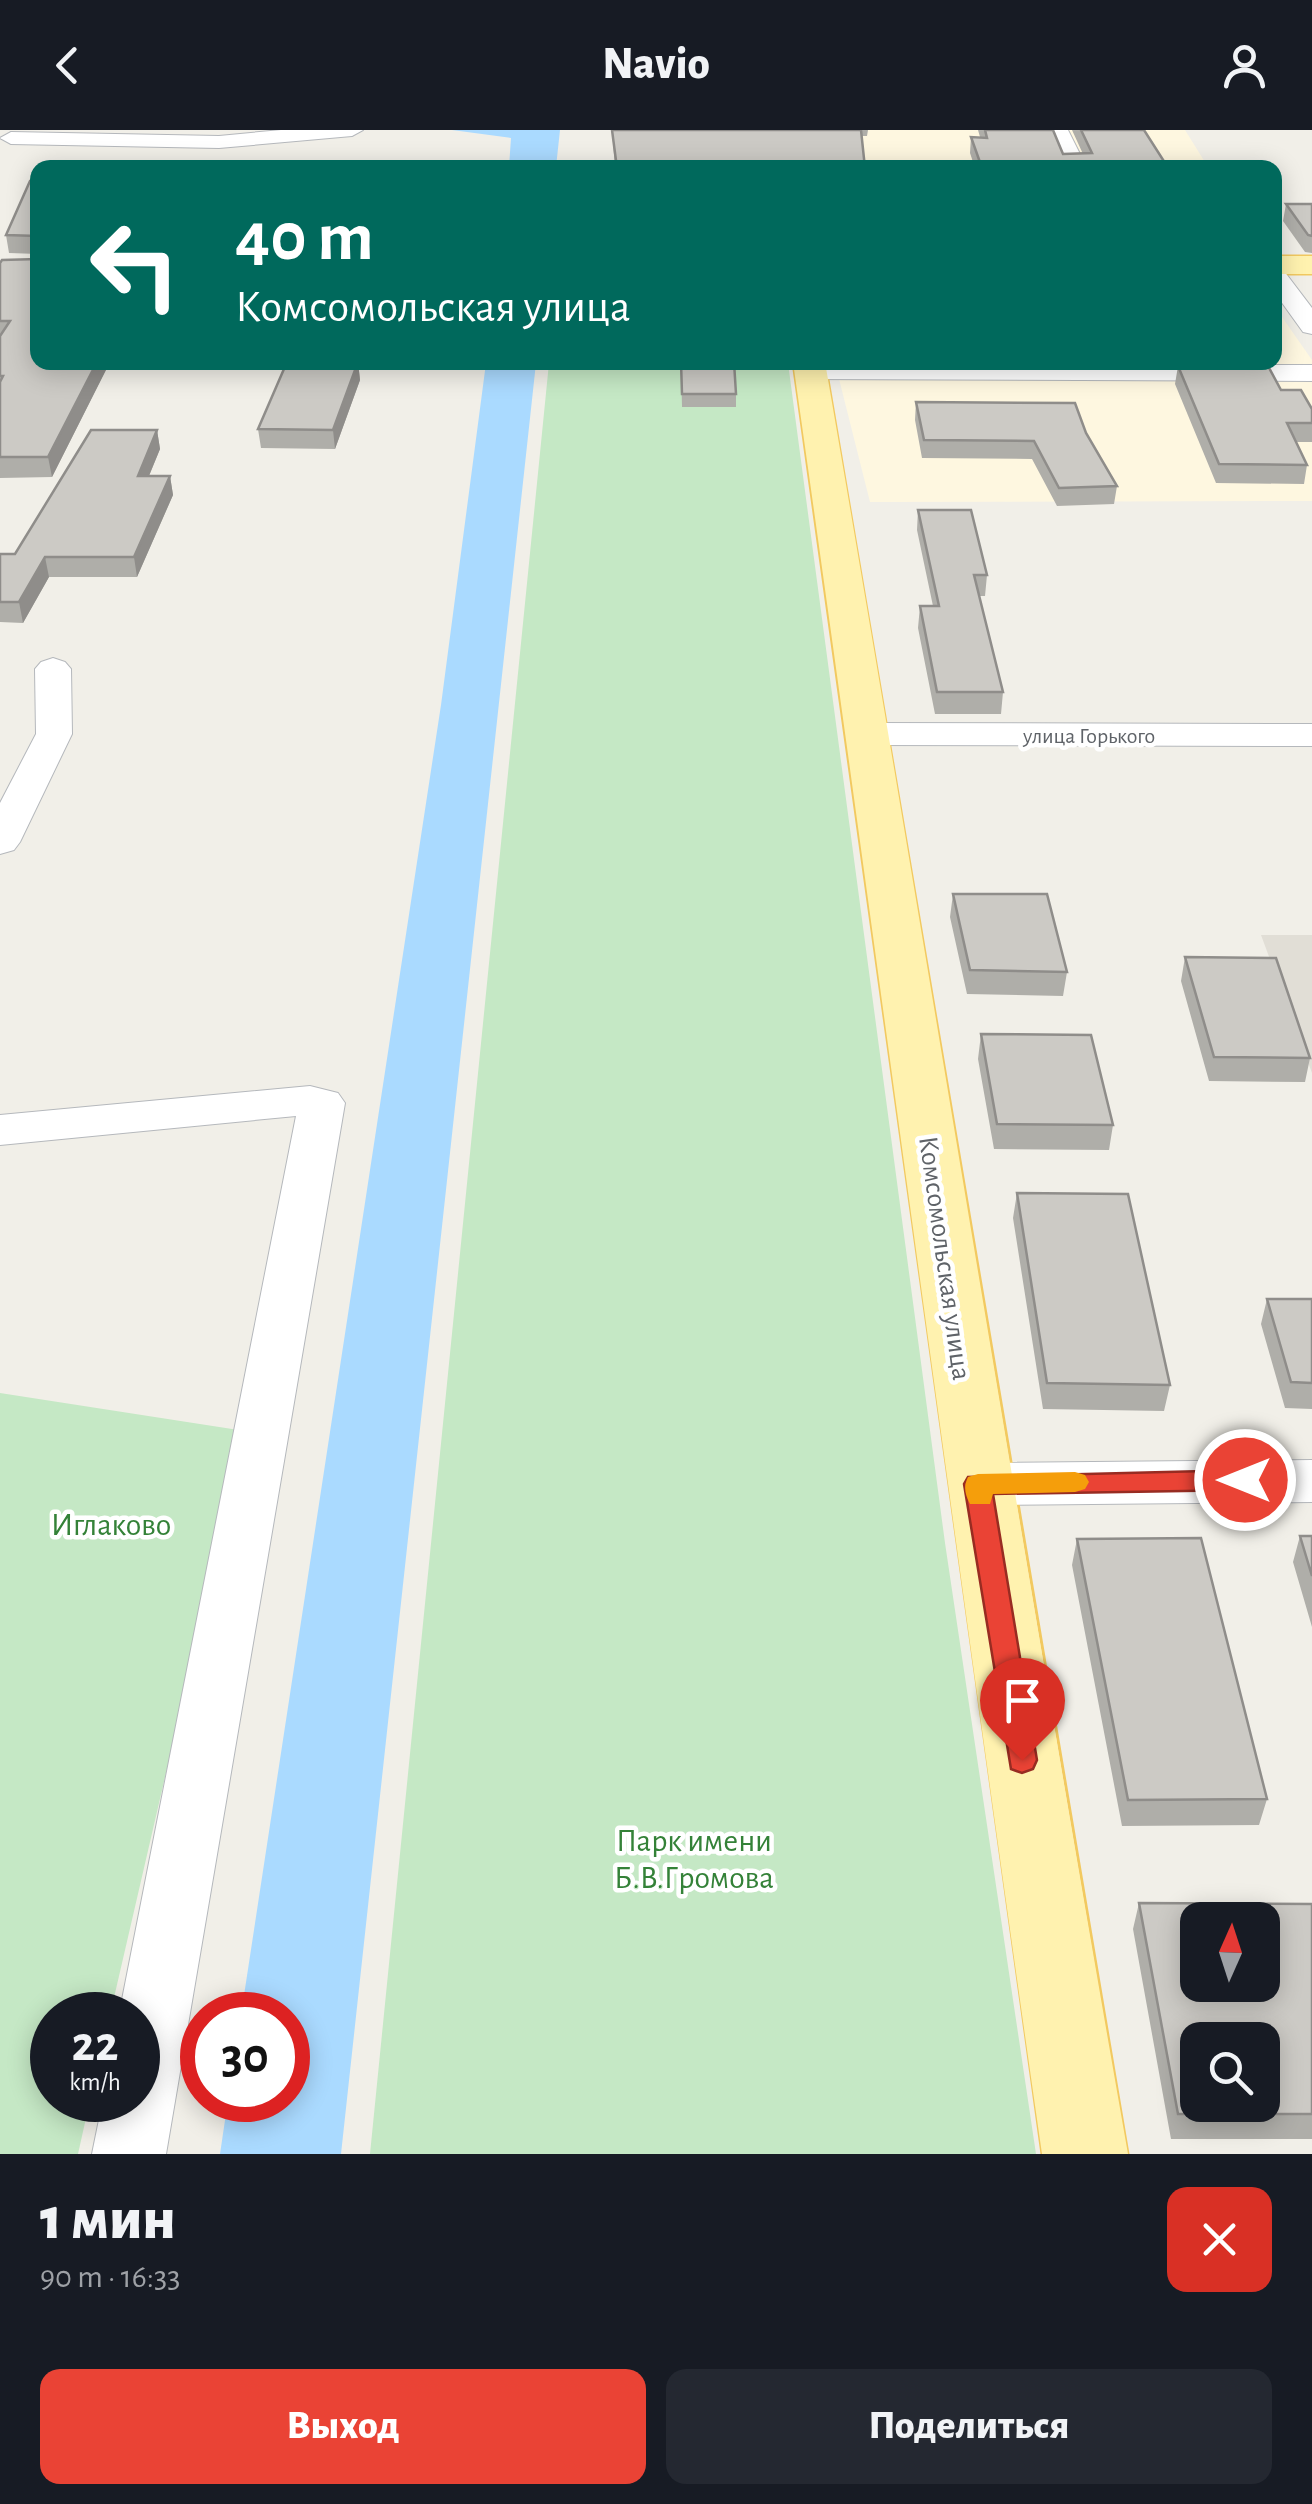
<!DOCTYPE html>
<html lang="ru">
<meta charset="utf-8">
<style>
body{margin:0;font-family:"Alegreya Sans",sans-serif;background:#242831;color:#f1f3f6;height:100vh;display:flex;flex-direction:column;font-size:38px;white-space:nowrap}
*{box-sizing:border-box;margin:0}
p{font-size:32px;color:#9ea1a6}
.icon{flex:none;width:55px;height:55px;fill:none;stroke:currentColor;stroke-width:2;stroke-linecap:round;stroke-linejoin:round}
.map{position:relative;height:2024px;overflow:hidden}
.panel{display:flex;flex-direction:column;background:#171b24;flex:1}
.panel>*{flex:none}
.top-card{position:absolute;left:30px;top:30px;width:1252px;height:210px;border-radius:20px;box-shadow:0 5px 25px #0003;background:#00695c;color:#fff;overflow:hidden}
.needle{width:65px;rotate:3deg}
.controls{position:absolute;left:1180px;top:1772px;display:grid;gap:20px}
.controls a{display:grid;place-items:center;width:100px;height:100px;border-radius:20px;background:#171b24;box-shadow:0 5px 25px #0003;font-size:50px}
.speed{position:absolute;left:30px;top:1862px;display:flex;gap:20px;font-size:50px;font-weight:700;text-align:center}
.speed>*{display:grid;place-content:center;width:130px;height:130px;border-radius:50%;background:#171b24;box-shadow:0 5px 25px #0003;line-height:1}
.speed small{font-size:25px;font-weight:400}
.speed .limit{border:15px solid #d22;background:#fff;color:#111}
.pin{position:absolute;display:grid;place-items:center;width:85px;height:85px;color:#fff;margin:-102px -42px;border-radius:50% 50% 50% 0;rotate:-45deg;box-shadow:0 0 10px #0007}
.pin .icon{rotate:45deg}
.me{position:absolute;width:110px;margin:-55px;rotate:270deg;stroke-linejoin:round;filter:drop-shadow(0 0 8px #0008)}
.turn{display:flex;align-items:center;gap:35px;height:210px;padding:0 40px;font-size:45px}
.turn .icon{width:130px;height:130px;stroke-width:2.5}
.turn b{display:block;font-size:70px;line-height:85px}
.round{display:grid;place-items:center;flex:none;width:105px;height:105px;border-radius:20px;background:#242831}
.summary{display:flex;align-items:center;justify-content:space-between;height:170px;padding:0 40px}
h1{font-size:60px;font-weight:800;line-height:75px}
.cta{display:flex;gap:20px;margin-top:auto;padding:20px 40px}
.cta a{flex:1;height:115px;border-radius:20px;background:#ea4335;color:#fff;font-size:40px;font-weight:800;line-height:115px;text-align:center}
.cta a+a{background:#242831;color:#f1f3f6}
header{display:flex;justify-content:space-between;align-items:center;height:130px;padding:0 40px;background:#171b24;font-size:45px;font-weight:800}
.map>svg:first-child{display:block}
.commercial{fill:#fef7e0}
.education{fill:#e1ded6}
.green{fill:#c5e8c5}
.water{fill:#aadaff}
.lines{fill:none;stroke-linecap:round;stroke-linejoin:round}
.minor-casing{stroke:#b5b8bc;stroke-width:2}
.major-casing{stroke:#f2c960;stroke-width:3}
.minor{fill:#fff;fill-rule:evenodd}
.major{fill:#fff2af;fill-rule:evenodd}
.wall{fill:#afaea9}
.shaded-wall{fill:#8f8d8a}
.building{fill:#cccac5;stroke:#8f8d8a;stroke-width:2.5;fill-rule:evenodd}
.route{fill:#ea4335;stroke:#982c22;stroke-width:2.5}
.slow{fill:#f59e0b}
.labels{text-anchor:middle;stroke-width:9;stroke-linejoin:round;paint-order:stroke}
.far-street-label{font-size:22px;fill:#5f6368;stroke:#fff}
.street-label{font-size:28px;fill:#5f6368;stroke:#fff}
.near-park-label{font-size:32px;fill:#348238;stroke:#fff}
</style>
<header><svg class="icon" aria-label="back" viewBox="0 0 24 24"><path d="M15 5l-7 7 7 7"/></svg>Navio<svg class="icon" aria-label="person" viewBox="0 0 24 24"><circle cx="12" cy="8" r="4"/><path d="M4 21q1-7 8-7t8 7"/></svg></header>
<div class="map">
<svg width="1312" height="2024" viewBox="0 0 1312 2024">
<rect width="100%" height="100%" fill="#f1efe8"/>
<path class="commercial" d="M766 0H1185L1208 37H767Z
M1275 177 1312 230V371L870 372 835 233 1275 232Z"/>
<path class="education" d="M1261 805H1312V944V943Z"/>
<path class="green" d="M549 233H788L945 1413 1036 2024H370Z
M0 1263 245 1301 110 1885H52V1970H90L78 2024H0Z"/>
<path class="water" d="M452 0H560L556 37H509L511 8Z
M486 233H536L341 2024H220L228 1970H288V1885H241L441 575Z"/>
<g class="lines">
<defs>
<path id="minor" d="M281 0H363L352 6 219 18 11 14 0 8 11 2 219 6Z
M1046 0H1068L1087 38H1065Z
M1275 138 1284 141 1312 178V204L1303 202 1275 163Z
M810 235H1312V251L800 249 796 243 800 237Z
M53 528 65 532 71 539 72 604 20 712 14 720 0 724V673L36 604 35 539 41 532Z
M866 593 1312 594V616L866 615 853 612 848 604 853 596Z
M310 956 338 963 345 973 166 2024H92L103 1970H138V1885H119L296 986 0 1015V985Z
M1312 1330V1372L978 1375 958 1369 950 1354 958 1339 978 1333Z"/>
<path id="major" d="M1275 126H1312V144H1275Z
M793 232H825C928 829 1023 1427 1128 2024H1042C956 1427 878 829 793 232Z"/>
</defs>
<use href="#minor" class="minor-casing"/>
<use href="#major" class="major-casing"/>
<use href="#minor" class="minor"/>
<use href="#major" class="major"/>
</g>
<path class="wall" d="M612 0H868L867 6H862L865 38H615Z
M978 0H1053L1063 24H1083L1072 0H1144L1167 38H975L970 23 971 7H980Z
M38 51V124L9 123 6 105Z
M1286 74H1312V123L1305 122 1283 91Z
M0 133 38 232H110L52 347 0 348Z
M358 232 360 250 335 319 261 318 258 299Z
M681 232 736 264V277H682Z
M1178 236 1281 260 1312 279V312H1296L1307 335 1304 354 1216 353 1175 254Z
M916 272 1086 303 1117 356 1114 374 1057 376 1032 329 922 328 915 290Z
M157 300 160 319 149 346H170L173 365 137 447H49L23 493 0 492V424H15Z
M918 380 987 445 985 466H979L1003 562 1001 584H935L918 498 920 476H933L917 400Z
M953 764 1067 842 1063 866 967 864 950 787Z
M1185 827 1310 928 1305 952 1209 951 1181 851Z
M981 904 1113 995 1109 1020 994 1019 978 929Z
M1017 1063 1170 1255 1164 1281 1043 1279 1013 1088Z
M1267 1169H1312V1279L1285 1278 1261 1194Z
M1300 1406H1312V1497L1293 1432Z
M1077 1409 1267 1669 1259 1695 1122 1696 1072 1435Z
M1139 1773 1312 1774V2009H1171L1133 1799Z"/>
<path class="shaded-wall" d="M97 232H110L52 347 48 327Z
M358 232 360 250 335 319 333 300Z
M157 300 160 319 141 365 138 346Z
M170 346 173 365 137 447 134 427Z
M45 427 49 447 23 493 19 472Z"/>
<path class="building" d="M612 0H861L865 38H617Z
M985 0H1053L1063 24 1092 23 1081 0H1144L1167 36 982 38 971 7 987 8Z
M30 51H38V106L6 105Z
M1286 74H1312V106L1308 105Z
M38 129V232H97L48 327H0V252L3 246H0V206L10 191H0V133L2 130Z
M287 232H358L333 300 258 299Z
M681 232H734L736 264H682Z
M1178 236H1268L1281 260H1301L1312 279V293H1287L1307 335 1219 334Z
M916 272 1075 273 1086 303 1117 356 1059 358 1034 311 924 310Z
M91 300H157L138 346H170L134 427H45L19 472H0V424H15Z
M918 380H971L987 445H974L1003 562H937L920 476H939Z
M953 764H1047L1067 842 970 840Z
M1185 827 1276 828 1310 928 1214 927Z
M981 904 1091 905 1113 995 997 994Z
M1017 1063 1128 1064 1170 1255 1047 1253Z
M1267 1169H1312V1253L1291 1252Z
M1300 1406H1312V1446Z
M1201 1408 1267 1669 1128 1670 1077 1409Z
M1139 1773 1312 1774V1984H1178ZM1198 1790H1262V1855H1198ZM1198 1910H1262V1975H1198Z"/>
<path class="route" d="M1245 1340 1255 1343 1258 1350 1255 1357 1245 1360 993 1364 1037 1630 1033 1639 1022 1643 1011 1639 964 1354 968 1347Z"/>
<path class="slow" d="M1075 1342 1085 1345 1089 1352 1085 1359 1075 1362 993 1364 990 1374H970C965 1364 963 1357 968 1347L978 1344Z"/>
<g class="labels">
<g class="far-street-label">
<text x="1089" y="613">улица Горького</text>
</g>
<g class="street-label">
<text transform="translate(946 1128) rotate(82)" y="10">Комсомольская улица</text>
</g>
<g class="near-park-label">
<text x="111" y="1405">Иглаково</text>
<text x="694" y="1721">Парк имени<tspan x="694" dy="37">Б.В.Громова</tspan></text>
</g>
</g>
</svg>
<div class="controls">
<a><svg class="needle" viewBox="-14 -14 28 28"><path d="M0-13l5 13h-10z" fill="#e53935"/><path d="M0 13l5-13h-10z" fill="#9ea1a6"/></svg></a>
<a><svg class="icon" aria-label="search" viewBox="0 0 24 24"><circle cx="10" cy="10" r="6"/><path d="M15 15l6 6"/></svg></a>
</div>
<div class="speed"><div>22<small>km/h</small></div><div class="limit">30</div></div>
<div class="pin" style="left:1022px;top:1630px;background:#d93025"><svg class="icon" aria-label="arrive" viewBox="0 0 24 24"><path d="M6 21V4h12l-3 4 3 4H6"/></svg></div>
<svg class="me" style="left:1245px;top:1350px" viewBox="-20 -20 40 40"><circle r="17" fill="#ea4335" stroke="#fff" stroke-width="3"/><path d="M0-11L8 9 0 5-8 9z" fill="#fff"/></svg>
<div class="top-card">
<div class="turn"><svg class="icon" aria-label="left" viewBox="0 0 24 24"><path d="M17 20v-9H6M10 6l-5 5 5 5"/></svg><div><b>40 m</b>Комсомольская улица</div></div>
</div>
</div>
<section class="panel">
<div class="summary"><div><h1>1 мин</h1><p>90 m · 16:33</p></div><a class="round" style="background:#d93025;color:#fff"><svg class="icon" aria-label="close" viewBox="0 0 24 24"><path d="M6 6l12 12M18 6L6 18"/></svg></a></div>
<div class="cta"><a>Выход</a><a>Поделиться</a></div>
</section>
